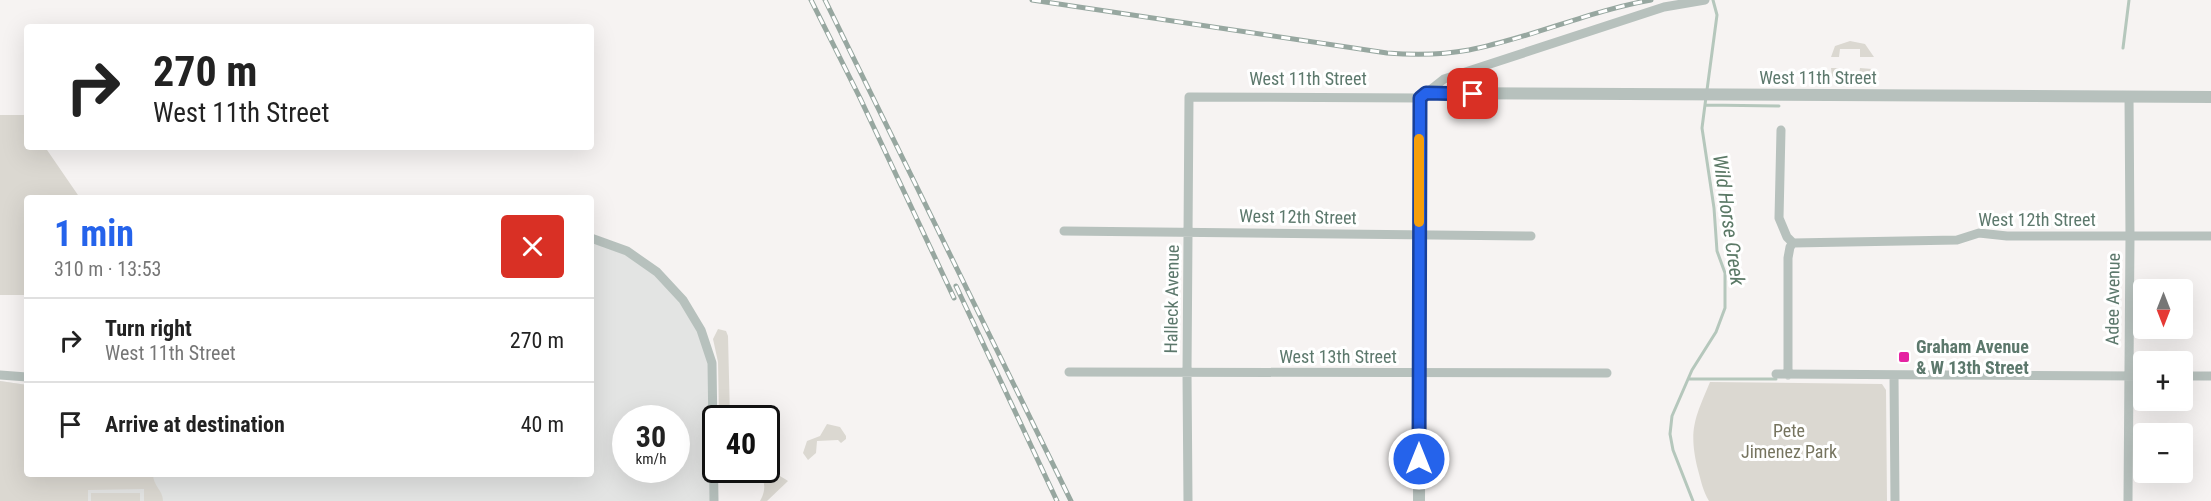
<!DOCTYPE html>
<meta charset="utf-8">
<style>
body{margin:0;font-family:"Roboto Condensed",sans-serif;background:#f2f2f2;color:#222;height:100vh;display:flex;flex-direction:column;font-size:22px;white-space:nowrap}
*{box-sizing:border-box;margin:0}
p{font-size:20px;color:#767676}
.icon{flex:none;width:33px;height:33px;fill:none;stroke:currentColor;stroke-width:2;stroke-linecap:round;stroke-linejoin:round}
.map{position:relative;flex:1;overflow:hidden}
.panel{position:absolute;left:24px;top:195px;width:570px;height:282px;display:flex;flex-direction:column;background:#fff;border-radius:6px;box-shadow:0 6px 24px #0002}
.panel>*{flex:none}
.hud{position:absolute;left:24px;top:24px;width:570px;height:126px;border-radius:6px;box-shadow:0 6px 24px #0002;background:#fff;color:#222;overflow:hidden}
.needle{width:39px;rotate:180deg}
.fabs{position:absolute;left:2133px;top:279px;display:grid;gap:12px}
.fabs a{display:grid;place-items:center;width:60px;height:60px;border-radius:6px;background:#fff;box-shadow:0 6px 24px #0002;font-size:30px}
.speed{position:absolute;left:612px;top:405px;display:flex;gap:12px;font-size:30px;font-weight:700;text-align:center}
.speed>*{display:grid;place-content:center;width:78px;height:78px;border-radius:50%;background:#fff;box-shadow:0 6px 24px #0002;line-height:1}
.speed small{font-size:15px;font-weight:400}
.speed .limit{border:3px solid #111;border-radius:9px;background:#fff;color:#111}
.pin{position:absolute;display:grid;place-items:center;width:51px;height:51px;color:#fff;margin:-26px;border-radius:12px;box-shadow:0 3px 9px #0006}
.me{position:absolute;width:66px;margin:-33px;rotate:0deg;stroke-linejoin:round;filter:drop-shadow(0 0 4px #0008)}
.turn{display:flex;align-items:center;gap:21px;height:126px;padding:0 30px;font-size:27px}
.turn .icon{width:78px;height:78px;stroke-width:2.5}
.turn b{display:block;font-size:42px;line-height:51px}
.round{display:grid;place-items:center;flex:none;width:63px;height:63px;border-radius:6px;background:#f2f2f2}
.summary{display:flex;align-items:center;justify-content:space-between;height:102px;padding:0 30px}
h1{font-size:36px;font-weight:700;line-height:45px;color:#2563eb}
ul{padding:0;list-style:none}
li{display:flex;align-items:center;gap:18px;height:84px;padding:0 30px;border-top:2px solid #e0e0e0}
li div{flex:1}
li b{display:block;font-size:22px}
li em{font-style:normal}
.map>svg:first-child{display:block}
.built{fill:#e3e4e3;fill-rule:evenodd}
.green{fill:#dbd8d1}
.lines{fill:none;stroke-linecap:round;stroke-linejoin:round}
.stream{stroke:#b5c7bc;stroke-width:3}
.minor{stroke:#b7c1bd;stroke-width:9}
.tertiary{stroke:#b7c1bd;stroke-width:12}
.rail-casing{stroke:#97a7a0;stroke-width:5}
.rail{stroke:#fff;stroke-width:3;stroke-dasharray:9;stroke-linecap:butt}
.route-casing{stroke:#184099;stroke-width:15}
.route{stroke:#2563eb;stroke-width:10}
.slow{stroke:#f59e0b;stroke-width:10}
.poi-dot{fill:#e523a2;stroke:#fff;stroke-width:2}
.labels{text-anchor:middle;stroke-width:6;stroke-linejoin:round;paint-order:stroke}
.street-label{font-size:18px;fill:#5c786c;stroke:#fff}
.poi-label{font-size:18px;font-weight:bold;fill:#5c786c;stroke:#fff;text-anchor:start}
.park-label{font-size:18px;fill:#76745f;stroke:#fff}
.water-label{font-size:20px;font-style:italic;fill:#5b7966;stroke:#fff}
</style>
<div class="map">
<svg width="2211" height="501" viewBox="0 0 2211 501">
<rect width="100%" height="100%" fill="#f6f3f2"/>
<path class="built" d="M591 238 642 261 693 316 710 356 713 501H0V381L27 385V474H591ZM626 418H676V470H626Z"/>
<path class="green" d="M1850 41 1865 44 1874 57H1860V49H1840L1839 57H1831L1835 46Z
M1831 68H1839L1840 75H1859L1860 68 1872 69 1865 80C1854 85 1840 85 1832 76Z
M0 115H24L27 120V147H45L80 198H27V295H0Z
M718 329 726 331 728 336 730 418H721L719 416 718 362 713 339Z
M0 381 27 385V474H153C153 486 163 490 163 501H144V489L88 490V501H0Z
M1710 382 1882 384 1886 390 1887 501H1709C1703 491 1701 481 1698 470 1688 430 1695 418 1710 382Z
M827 424 840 427 846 436V439L841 443 838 440 817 441 816 453 808 460 803 453 807 441 820 436Z
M752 470C770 469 774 472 788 481L767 501H760C767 489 766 476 752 470Z
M91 493H140V501H91Z"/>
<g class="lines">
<path class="stream" d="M2123 48 2129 0
M1707 90 1717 15 1713 0
M1705 105 1779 106
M1688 379H1776
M1693 501 1673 450 1670 434 1672 416 1692 370 1716 332 1725 308V273L1717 251 1714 208 1702 128 1706 97"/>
<path class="minor" d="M1781 130 1779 218 1787 237 1793 243
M1064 231 1531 236
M591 238 627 251 657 272 683 300 701 330 712 363 714 501
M1793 243 1957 240 1979 233 2007 236H2211
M1069 372 1607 373
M1776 374 2144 376
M0 375 27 377
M1788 375V258L1790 247 1793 243
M1894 375 1895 501
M2182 376H2211
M1188 501 1187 373 1189 97 1420 98 1444 79 1664 7 1705 0
M2128 501 2130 236 2129 97"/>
<path class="tertiary" d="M1426 93 2211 97
M1419 501 1420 98"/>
<defs>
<path id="rail" d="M811 0 860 98 954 298
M825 0 1071 501
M1032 0 1387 53C1414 55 1442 55 1469 50 1531 38 1589 11 1651 0
M956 286 1057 501"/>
</defs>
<use href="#rail" class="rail-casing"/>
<use href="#rail" class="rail"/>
</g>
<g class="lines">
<defs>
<path id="route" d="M1419 459 1420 98 1426 93 1473 94"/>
</defs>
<use href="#route" class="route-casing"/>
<use href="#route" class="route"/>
<path class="slow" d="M1419 222V139"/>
</g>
<rect class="poi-dot" x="1898" y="351" width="12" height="12" rx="3"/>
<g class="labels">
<g class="street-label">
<text x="1818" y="84">West 11th Street</text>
<text x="1308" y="85">West 11th Street</text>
<text transform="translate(1298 217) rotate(1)" y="6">West 12th Street</text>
<text x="2037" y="226">West 12th Street</text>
<text transform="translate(1172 299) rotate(-89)" y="6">Halleck Avenue</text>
<text transform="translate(2113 299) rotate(-89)" y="6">Adee Avenue</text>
<text x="1338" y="363">West 13th Street</text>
</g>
<g class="poi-label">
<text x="1916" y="353">Graham Avenue<tspan x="1916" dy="21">&amp; W 13th Street</tspan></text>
</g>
<g class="park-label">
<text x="1789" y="437">Pete<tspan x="1789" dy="21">Jimenez Park</tspan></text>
</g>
<g class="water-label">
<text transform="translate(1729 220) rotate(82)" y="7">Wild Horse Creek</text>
</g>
</g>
</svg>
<div class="fabs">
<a><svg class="needle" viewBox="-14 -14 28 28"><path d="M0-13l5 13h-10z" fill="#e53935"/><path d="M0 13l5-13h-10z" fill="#767676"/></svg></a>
<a>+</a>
<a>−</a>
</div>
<div class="speed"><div>30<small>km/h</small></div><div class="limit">40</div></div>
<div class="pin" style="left:1473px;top:94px;background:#d93025"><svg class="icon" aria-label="arrive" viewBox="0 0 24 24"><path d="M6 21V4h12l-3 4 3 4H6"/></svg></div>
<svg class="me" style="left:1419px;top:459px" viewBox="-20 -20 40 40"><circle r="17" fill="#2563eb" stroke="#fff" stroke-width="3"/><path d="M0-11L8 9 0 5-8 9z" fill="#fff"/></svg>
<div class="hud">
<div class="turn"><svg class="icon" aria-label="right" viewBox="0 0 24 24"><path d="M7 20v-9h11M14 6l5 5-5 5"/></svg><div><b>270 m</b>West 11th Street</div></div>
</div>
<section class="panel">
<div class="summary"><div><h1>1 min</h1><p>310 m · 13:53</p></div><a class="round" style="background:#d93025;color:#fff"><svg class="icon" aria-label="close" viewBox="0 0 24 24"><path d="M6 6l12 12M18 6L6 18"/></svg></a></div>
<ul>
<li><svg class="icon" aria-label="right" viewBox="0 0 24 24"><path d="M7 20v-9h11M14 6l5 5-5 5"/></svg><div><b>Turn right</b><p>West 11th Street</p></div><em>270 m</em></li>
<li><svg class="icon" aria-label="arrive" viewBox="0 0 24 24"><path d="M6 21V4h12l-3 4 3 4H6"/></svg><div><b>Arrive at destination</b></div><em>40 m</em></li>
</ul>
</section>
</div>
